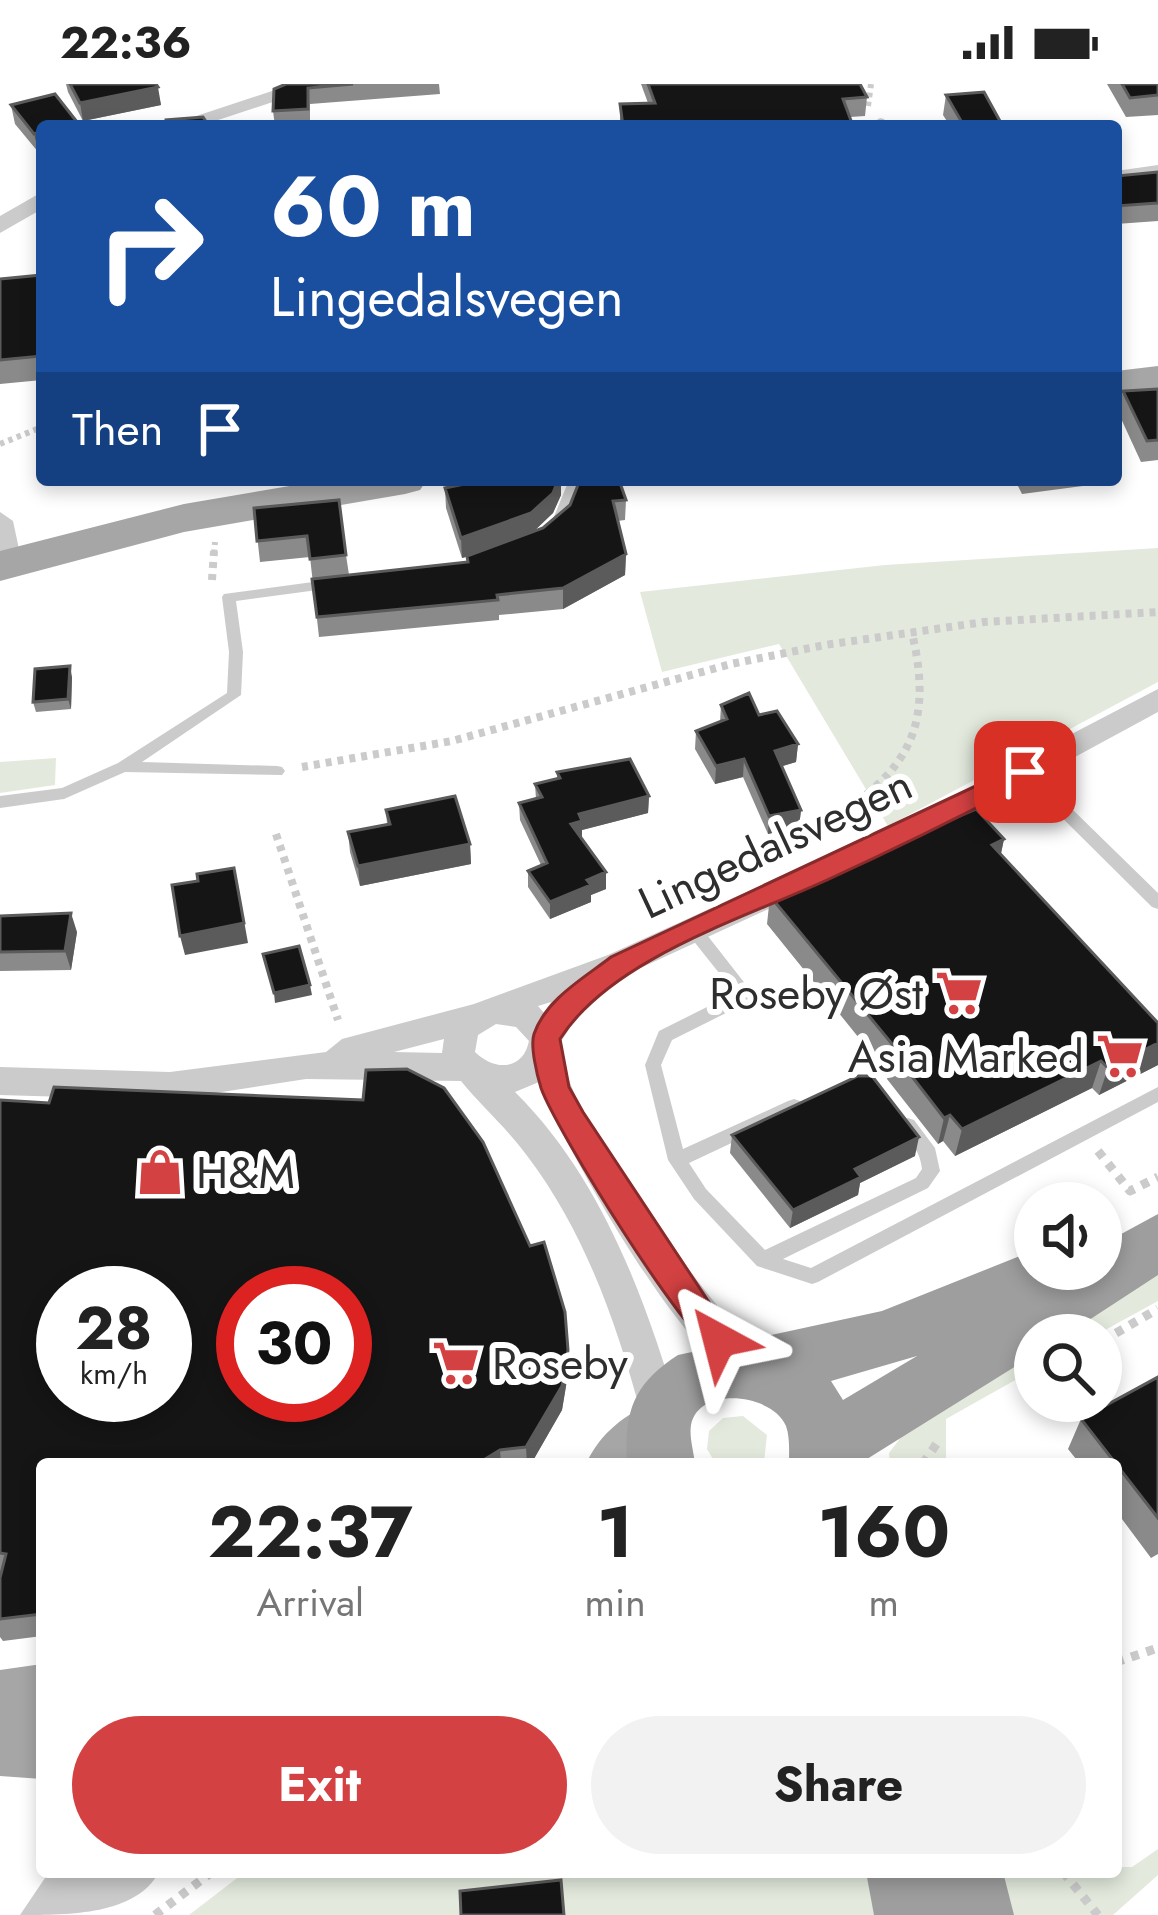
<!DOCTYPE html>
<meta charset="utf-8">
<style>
body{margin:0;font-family:Jost,sans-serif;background:#f2f2f2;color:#222;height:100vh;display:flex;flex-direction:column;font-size:45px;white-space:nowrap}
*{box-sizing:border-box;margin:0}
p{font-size:39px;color:#767676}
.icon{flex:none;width:66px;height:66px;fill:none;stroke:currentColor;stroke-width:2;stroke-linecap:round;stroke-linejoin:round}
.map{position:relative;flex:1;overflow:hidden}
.panel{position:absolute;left:36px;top:1374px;width:1086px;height:420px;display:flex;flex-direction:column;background:#fff;border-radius:12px;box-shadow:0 6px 18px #0003}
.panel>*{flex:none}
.banner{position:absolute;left:36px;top:36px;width:1086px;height:366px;border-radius:12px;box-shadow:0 6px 18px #0003;background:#1a4fa0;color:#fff;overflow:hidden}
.buttons{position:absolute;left:1014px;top:1098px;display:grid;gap:24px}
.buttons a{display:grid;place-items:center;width:108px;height:108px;border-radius:50%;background:#fff;box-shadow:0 6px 18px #0003;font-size:60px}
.speed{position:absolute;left:36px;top:1182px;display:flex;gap:24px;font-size:60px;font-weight:700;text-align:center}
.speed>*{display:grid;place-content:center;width:156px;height:156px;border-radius:50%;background:#fff;box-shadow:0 6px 18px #0003;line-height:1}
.speed small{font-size:30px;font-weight:400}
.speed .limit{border:18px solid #d22;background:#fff;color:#111}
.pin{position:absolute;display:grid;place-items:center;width:102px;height:102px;color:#fff;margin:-51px;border-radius:24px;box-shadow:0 6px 18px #0006}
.me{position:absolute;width:132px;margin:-66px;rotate:322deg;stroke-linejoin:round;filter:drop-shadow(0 0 9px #0008)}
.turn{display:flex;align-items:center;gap:42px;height:252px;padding:0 36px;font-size:54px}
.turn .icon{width:156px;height:156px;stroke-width:2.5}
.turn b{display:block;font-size:84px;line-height:102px}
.then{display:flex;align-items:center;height:114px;padding:0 36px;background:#0003;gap:24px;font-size:45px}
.eta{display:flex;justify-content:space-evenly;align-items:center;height:204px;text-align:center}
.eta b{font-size:72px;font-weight:700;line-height:84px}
.action{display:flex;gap:24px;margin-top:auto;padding:24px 36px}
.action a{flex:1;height:138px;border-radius:72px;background:#d34142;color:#fff;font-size:48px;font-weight:700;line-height:138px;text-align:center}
.action a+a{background:#f2f2f2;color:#222}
.status{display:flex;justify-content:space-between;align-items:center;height:84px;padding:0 60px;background:#fff;direction:ltr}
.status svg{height:33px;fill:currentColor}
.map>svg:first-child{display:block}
.green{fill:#e3eadd}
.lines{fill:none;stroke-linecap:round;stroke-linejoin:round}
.path-far2{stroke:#cbcbcb;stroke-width:6;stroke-dasharray:4.5 4.5;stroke-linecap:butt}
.path-far1{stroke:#cbcbcb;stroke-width:8;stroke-dasharray:6 6;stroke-linecap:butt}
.path{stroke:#cbcbcb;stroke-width:9;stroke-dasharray:8 8;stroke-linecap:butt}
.service{fill:#cbcbcb;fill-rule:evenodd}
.minor{fill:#cbcbcb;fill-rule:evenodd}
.primary{fill:#a6a6a6;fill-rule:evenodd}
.trunk{fill:#9e9e9e;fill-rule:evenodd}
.wall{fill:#8a8a8a}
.shaded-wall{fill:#5b5b5b}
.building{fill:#151515;stroke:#5b5b5b;stroke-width:3;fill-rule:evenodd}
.route{fill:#d34142;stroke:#892a2b;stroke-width:3}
.labels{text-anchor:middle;stroke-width:12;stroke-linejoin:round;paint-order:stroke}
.street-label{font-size:45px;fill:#2e2e2e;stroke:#fff}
.poi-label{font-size:45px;fill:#2e2e2e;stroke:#fff;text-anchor:end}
</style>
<div class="status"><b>22:36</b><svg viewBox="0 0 49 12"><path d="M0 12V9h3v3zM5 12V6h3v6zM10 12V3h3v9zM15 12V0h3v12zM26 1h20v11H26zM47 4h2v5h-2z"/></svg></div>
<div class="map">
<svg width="1158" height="1831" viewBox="0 0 1158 1831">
<rect width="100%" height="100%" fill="#fff"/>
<path class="green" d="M1158 464V598L888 742 779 560 662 588 640 508 885 481Z
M56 674 55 701 0 709V678Z
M1158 1190V1217L1096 1251H1046Z
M1035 1258V1285L946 1335V1380H890L889 1369 923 1324Z
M743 1332 767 1351 764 1378 716 1380 707 1365 709 1347 723 1334Z
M1158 1765V1791L1113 1831H189L245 1788H1116V1783H1132Z"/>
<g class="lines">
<path class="path-far2" d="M868 22 871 0
M0 360 42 343
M214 470 215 458"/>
<path class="path-far1" d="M212 496 214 467
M302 683 452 657 731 580 825 561 984 538 1158 528
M276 750 338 936
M807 751C896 697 938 658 912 549"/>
<path class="path" d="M1098 1067 1130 1107 1158 1093
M1102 1257 1158 1225
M923 1380 939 1356
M1116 1578 1158 1564
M1063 1788 1098 1831
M155 1831 212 1788"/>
<path class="service" d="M880 34 884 35 888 42H878L875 37Z
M569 396H583L565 440 563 443H553L551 440Z
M335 495 342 500 340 503 236 517 243 568 241 611 142 678 277 682 282 683 285 687 282 691 125 688 64 715 0 724V712L62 704 118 679 227 609 229 568 222 513 224 510Z
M1025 683 1030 684 1158 809V825L1152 823 1020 692 1017 688 1020 684Z
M694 840 700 842 754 911 752 916 672 956 661 981 683 1065 788 1017 794 1015 800 1017 803 1022 800 1027 689 1079 706 1105 765 1166 916 1094 922 1085C920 1065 909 1058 899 1041L902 1036 908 1034 914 1036 935 1064 940 1087 928 1104 783 1175 811 1184 1158 1003V1018L818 1198 812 1200 757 1182 694 1115 668 1076 645 981 659 947 735 909 688 850 686 846Z"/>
<path class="minor" d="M293 0H327L200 42H166Z
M1158 81V95L1116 101V87Z
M42 108V125L0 149V132Z
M0 428 13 437 22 479 8 488 0 486Z
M1158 605V628L944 744 621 893 577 933 562 956C551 1019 715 1224 760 1271L766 1283 760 1295 747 1300C684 1277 565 1064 539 998L515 1008C602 1094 647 1218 680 1333L675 1345 661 1351 647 1345 642 1333C617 1241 586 1150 528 1073 508 1045 482 1023 461 997L306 995 170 1016 0 1011V983L170 988 326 968 342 955 474 920 608 871 922 728ZM551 918 544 929 538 922ZM496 940 516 943 529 957C523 987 494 987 475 968L478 951ZM444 955 442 969 394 968Z
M49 1788H159C136 1831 70 1831 20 1831Z"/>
<path class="primary" d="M1158 282V306L1116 311V287Z
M325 396H427L420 406 405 410 184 448 0 497V467L184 420Z
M657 1317 679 1326 688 1346 679 1366 664 1380H586C600 1349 626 1329 657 1317Z
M42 1580V1695L0 1692V1586Z"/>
<path class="trunk" d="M1158 1130V1191L1066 1251H1035V1270L859 1380H789C789 1368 790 1353 786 1342 773 1310 699 1301 691 1341 689 1353 694 1369 695 1380H627C624 1328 633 1300 678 1271L882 1227 1035 1166V1185H1101V1161ZM917 1272 843 1316 831 1297Z
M866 1788H1003L1014 1831H874Z"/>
</g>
<path class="wall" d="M66 0H156L161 21 83 37 68 8Z
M286 0H439L440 10 310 20V42H275L273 27Z
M641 0H860L867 13 865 32 850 33 853 42H620V20L648 19Z
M1107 0H1158V31L1126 33Z
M946 11 1001 39 1000 42H950L943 31Z
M11 21 78 42 39 69 15 40Z
M1158 88V137L1116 140V92Z
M42 191V296L0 300V195Z
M1158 305V376L1141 378 1118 328 1123 307Z
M484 396H561V411L553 429 534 447 543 444 570 421 626 416 625 436 617 437 626 470 625 491 563 525 499 531V536L319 553 310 473 260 478 254 424 346 471 349 491 467 478V473L462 474 446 424 445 404Z
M802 396H861L803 398Z
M1015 396H1113V398L1022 410Z
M72 593 71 625 36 628 33 618Z
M721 621 759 631 798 660 796 678 782 682 801 726 799 743 768 750 743 693 715 700 695 665 696 647 720 638Z
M557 688 649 712 648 729 582 746 581 754 606 788V805L591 811V818L550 835 528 803V787L541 781 520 736 519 719 536 715 535 700 557 694Z
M386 726 470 760 471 780 360 802 350 768 348 748 387 740Z
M1004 755 1001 770 1158 939V981L1099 1011 1092 1004 955 1072 943 1057 938 1060 887 995 888 990 767 840 770 812Z
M0 832 77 848 71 886 0 887Z
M0 1016 568 1290 562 1326 531 1380H42V1552L3 1557 0 1553Z
M732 1051 915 1072 860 1099 858 1111 790 1144 730 1069Z
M1158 1293V1470L1151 1474 1116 1427V1380H1080L1068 1365 1081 1335Z"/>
<path class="shaded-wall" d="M158 3 161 21 83 37 80 19Z
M42 47V68L39 69 34 50Z
M558 396H561V411L553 429 531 450 462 474 461 454Z
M626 470 625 491 563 525V504Z
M70 582 72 593 71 625 68 615Z
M798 660 796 678 773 685 775 667Z
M744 675 743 693 715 700 716 682Z
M649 712 648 729 582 746V754L571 740 579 730Z
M801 726 799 743 768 750 769 732Z
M1004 755 998 783 992 761Z
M470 760 471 780 360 802 358 782Z
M606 788V805L591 811V818L550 835V818L587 796Z
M238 803 248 859 185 871 180 852Z
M71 829 77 848 71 886 65 867Z
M310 901 312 911 275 919 274 909Z
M1158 959V981L1099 1011 1108 984Z
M1101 977 1092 1004 955 1072 962 1045Z
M950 1031 943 1057 938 1060 944 1034Z
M919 1053 915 1072 860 1099 858 1111 790 1144 793 1126 855 1085Z
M568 1266V1290L562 1326 531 1380H527L526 1363Z
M500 1366 501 1380H477Z"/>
<path class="building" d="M70 0H156L158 3 80 19Z
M286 0H353L308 4V25L273 27 274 5Z
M648 0H860L867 13 843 15 853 42H623L620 20 655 19Z
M1122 0H1158V11L1130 14Z
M984 8 1001 39 964 42 946 11Z
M55 10 77 38 63 42H42V47L34 50 11 21Z
M203 33 209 42H166V36Z
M1158 88V119L1116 122V92Z
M42 191V272L0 276V195Z
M1158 305V356L1147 357 1123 307Z
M484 396H558L553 409 531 429 461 454 445 404Z
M580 396H619L626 416 613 417 626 470 563 504 497 511 498 516 317 533 312 495 468 478 467 472 543 444 570 421Z
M339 416 346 471 310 475 307 452 257 457 254 424Z
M70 582 68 615 33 618 35 585Z
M749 609 759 631 777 627 798 660 775 667 801 726 769 732 744 675 716 682 696 647 727 635 721 621Z
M630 675 649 712 579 730 582 737 571 740 606 788 587 796 591 801 550 818 528 787 547 779 519 719 542 713 535 700 560 694 557 688Z
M455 712 470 760 358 782 348 748 390 740 386 726Z
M976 725 1004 755 992 761 1158 939V959L1108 984 1101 977 962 1045 950 1031 944 1034 893 968 897 966 770 812Z
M234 784 244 839 180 852 172 801 198 797 197 790Z
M71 829 65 867 0 868V832Z
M299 862 310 901 274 909 263 870Z
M407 985 444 1004 483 1058 530 1162 544 1158 565 1228 568 1266 562 1302 526 1363 500 1366 477 1380H42V1530L0 1535V1494L6 1470 0 1469V1016L49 1019 54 1003 363 1016 366 986ZM63 1209H165V1311H63ZM243 1209H345V1311H243Z
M858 992H872L919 1053 855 1085 861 1093 793 1126 732 1051Z
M1158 1293V1434L1081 1335Z
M561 1796 564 1831H461L460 1807Z"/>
<path class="route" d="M1025 679 1034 681V694C966 730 897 764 827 796 742 835 611 875 560 955L569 1003 583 1028 734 1256 730 1266 719 1270C687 1258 555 1044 541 1004 537 991 530 962 534 950 546 915 584 894 611 873Z"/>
<defs>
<symbol id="supermarket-bare" viewBox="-9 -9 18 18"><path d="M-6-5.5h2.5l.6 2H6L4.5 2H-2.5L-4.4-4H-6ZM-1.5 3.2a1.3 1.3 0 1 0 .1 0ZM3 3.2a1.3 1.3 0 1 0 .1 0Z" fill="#d34142" stroke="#fff" stroke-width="2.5" paint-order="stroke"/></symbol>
<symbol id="shop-bare" viewBox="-9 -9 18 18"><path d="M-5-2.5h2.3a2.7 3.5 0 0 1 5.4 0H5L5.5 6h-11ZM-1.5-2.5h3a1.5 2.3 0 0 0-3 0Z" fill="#d34142" stroke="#fff" stroke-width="2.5" paint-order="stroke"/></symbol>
</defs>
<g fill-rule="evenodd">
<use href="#supermarket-bare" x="926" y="876" width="66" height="66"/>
<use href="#supermarket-bare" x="1087" y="939" width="66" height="66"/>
<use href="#shop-bare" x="127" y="1055" width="66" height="66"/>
<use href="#supermarket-bare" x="423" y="1246" width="66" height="66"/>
</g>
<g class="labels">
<g class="street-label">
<text transform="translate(775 759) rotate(-25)" y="16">Lingedalsvegen</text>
</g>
<g class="poi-label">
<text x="923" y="925">Roseby Øst</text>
<text x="1084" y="988">Asia Marked</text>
<text x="196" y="1104" text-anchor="start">H&amp;M</text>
<text x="492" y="1295" text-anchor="start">Roseby</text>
</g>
</g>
</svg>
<div class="buttons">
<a><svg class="icon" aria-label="sound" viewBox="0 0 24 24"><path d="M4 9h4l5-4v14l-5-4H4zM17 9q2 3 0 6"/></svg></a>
<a><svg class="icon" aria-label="search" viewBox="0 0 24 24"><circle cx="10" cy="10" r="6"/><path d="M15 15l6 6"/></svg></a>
</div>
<div class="speed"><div>28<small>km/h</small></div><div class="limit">30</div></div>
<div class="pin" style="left:1025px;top:688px;background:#d93025"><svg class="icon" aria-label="arrive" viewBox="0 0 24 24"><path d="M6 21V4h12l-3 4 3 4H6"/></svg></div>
<svg class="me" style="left:719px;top:1256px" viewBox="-20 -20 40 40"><path d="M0-17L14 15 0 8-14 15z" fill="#d34142" stroke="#fff" stroke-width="4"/></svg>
<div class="banner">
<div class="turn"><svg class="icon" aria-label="right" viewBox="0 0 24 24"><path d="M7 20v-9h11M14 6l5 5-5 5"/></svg><div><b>60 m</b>Lingedalsvegen</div></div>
<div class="then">Then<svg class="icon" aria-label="arrive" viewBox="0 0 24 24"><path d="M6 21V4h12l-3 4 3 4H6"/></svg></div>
</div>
<section class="panel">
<div class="eta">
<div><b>22:37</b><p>Arrival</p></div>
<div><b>1</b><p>min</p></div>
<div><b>160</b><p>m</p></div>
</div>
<div class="action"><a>Exit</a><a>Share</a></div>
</section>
</div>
